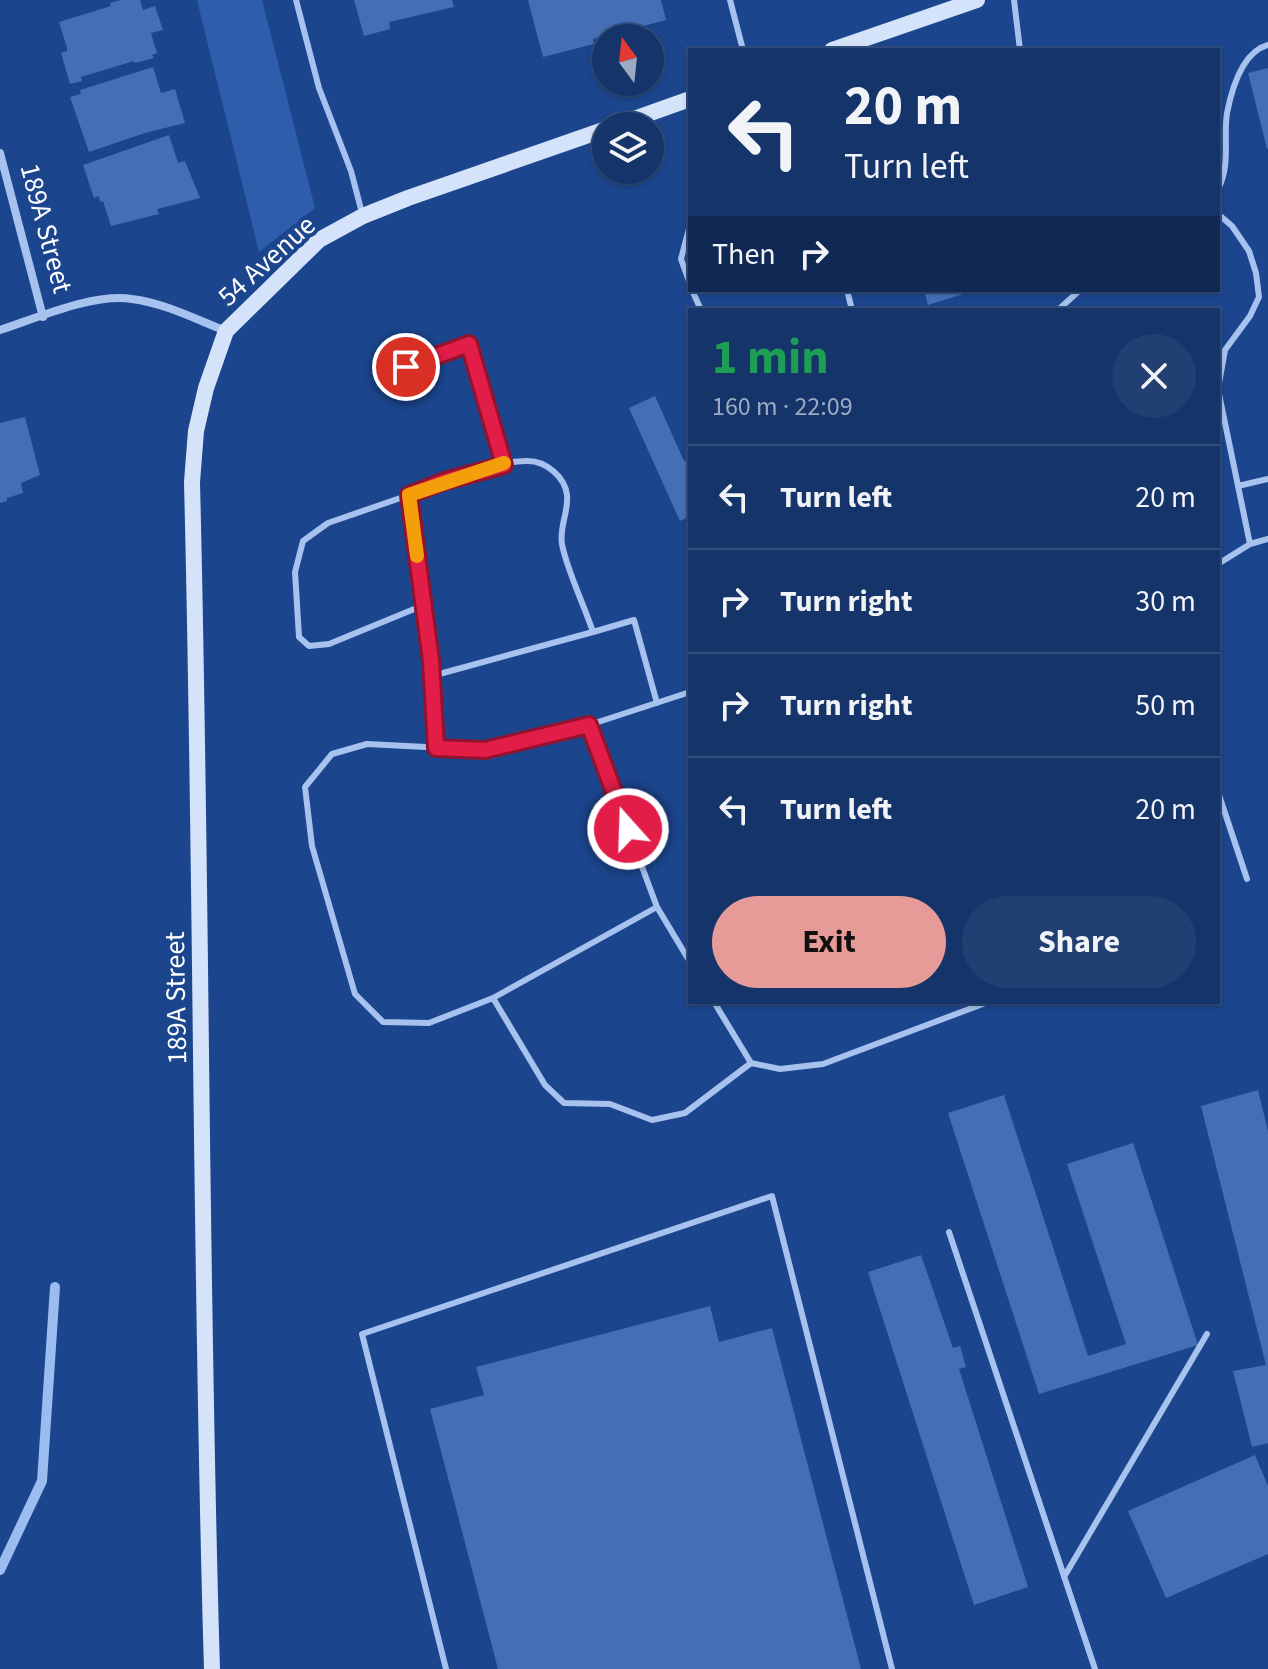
<!DOCTYPE html>
<meta charset="utf-8">
<style>
body{margin:0;font-family:"Source Sans 3",sans-serif;background:#213f72;color:#f1f3f6;height:100vh;display:flex;flex-direction:column;font-size:30px;white-space:nowrap}
*{box-sizing:border-box;margin:0}
p{font-size:26px;color:#9daac1}
.icon{flex:none;width:44px;height:44px;fill:none;stroke:currentColor;stroke-width:2;stroke-linecap:round;stroke-linejoin:round}
.map{position:relative;flex:1;overflow:hidden}
.sheet{position:absolute;left:688px;top:308px;width:532px;height:696px;display:flex;flex-direction:column;background:#14346a;border-radius:0px;box-shadow:0 2px 6px #0004,0 0 0 2px #334f7e}
.sheet>*{flex:none}
.top-card{position:absolute;left:688px;top:48px;width:532px;height:244px;border-radius:0px;box-shadow:0 2px 6px #0004,0 0 0 2px #334f7e;background:#14346a;color:#f1f3f6;overflow:hidden}
.needle{width:52px;rotate:345deg}
.fabs{position:absolute;left:592px;top:24px;display:grid;gap:16px}
.fabs a{display:grid;place-items:center;width:72px;height:72px;border-radius:50%;background:#14346a;box-shadow:0 2px 6px #0004,0 0 0 2px #334f7e;font-size:40px}
.pin{position:absolute;display:grid;place-items:center;width:68px;height:68px;color:#fff;margin:-34px;border:4px solid #fff;border-radius:50%;box-shadow:0 2px 8px #0007}
.me{position:absolute;width:88px;margin:-44px;rotate:340deg;stroke-linejoin:round;filter:drop-shadow(0 0 6px #0008)}
.turn{display:flex;align-items:center;gap:28px;height:168px;padding:0 24px;font-size:36px}
.turn .icon{width:104px;height:104px;stroke-width:2.5}
.turn b{display:block;font-size:56px;line-height:68px}
.then{display:flex;align-items:center;height:76px;padding:0 24px;background:#0003;gap:16px;font-size:30px}
.round{display:grid;place-items:center;flex:none;width:84px;height:84px;border-radius:42px;background:#213f72}
.overview{display:flex;align-items:center;justify-content:space-between;height:136px;padding:0 24px}
h1{font-size:48px;font-weight:700;line-height:60px;color:#1e9e55}
.action{display:flex;gap:16px;margin-top:auto;padding:16px 24px}
.action a{flex:1;height:92px;border-radius:48px;background:#e69b98;color:#111;font-size:32px;font-weight:700;line-height:92px;text-align:center}
.action a+a{background:#213f72;color:#f1f3f6}
ul{padding:0;list-style:none}
li{display:flex;align-items:center;gap:24px;height:104px;padding:0 24px;border-top:2px solid #334f7e}
li div{flex:1}
li b{display:block;font-size:30px}
li em{font-style:normal}
.map>svg:first-child{display:block}
.green{fill:#2e5eab}
.lines{fill:none;stroke-linecap:round;stroke-linejoin:round}
.stream{stroke:#9abcf0;stroke-width:10}
.building{fill:#446fb5}
.lane{stroke:#a7c2ee;stroke-width:6}
.street{stroke:#a7c2ee;stroke-width:8}
.secondary{stroke:#d4e2fa;stroke-width:16}
.route-casing{stroke:#92132f;stroke-width:20}
.route{stroke:#e11d48;stroke-width:14}
.slow{stroke:#f59e0b;stroke-width:14}
.labels{text-anchor:middle;stroke-width:8;stroke-linejoin:round;paint-order:stroke}
.street-label{font-size:28px;fill:#fff;stroke:#1b458d}
</style>
<div class="map">
<svg width="1268" height="1669" viewBox="0 0 1268 1669">
<rect width="100%" height="100%" fill="#1b458d"/>
<path class="green" d="M197 0H262L315 208 259 252Z"/>
<g class="lines">
<path class="stream" d="M0 1570 42 1481 55 1287"/>
</g>
<path class="building" d="M121 0H140L143 10 155 6 163 30 151 33 157 53 152 55 154 58 135 63 134 61 81 77 82 81 70 84 61 53 67 51V48L59 22 111 6 110 3Z
M354 0H452L454 7 389 22 390 29 364 36Z
M528 0H661L666 20 593 39 594 44 543 57Z
M153 67 161 93 175 89 185 123 145 133 89 152 70 97 81 94 80 90Z
M1268 68V149H1267L1248 73Z
M169 135 178 163 185 161 200 198 157 209 159 214 111 226 103 201 100 202 99 196 94 198 83 165Z
M924 290H973V291L928 305Z
M655 396 684 461 690 458V516L680 521 629 408Z
M25 417 40 475 21 483 23 493 7 498V501L0 503V423Z
M1258 1090 1268 1131V1443L1252 1447 1233 1371 1266 1365 1201 1106Z
M1004 1095 1088 1356 1126 1344 1067 1164 1133 1143 1198 1345 1039 1394 948 1113Z
M921 1255 953 1348 960 1346 966 1367 959 1369 1028 1587 974 1605 868 1272Z
M710 1306 719 1342 772 1328 861 1669H498L430 1409 484 1395 476 1367Z
M1255 1455 1268 1486V1554L1166 1598 1128 1511Z"/>
<g class="lines">
<path class="lane" d="M296 0 319 88 351 171 362 213
M730 0 743 50
M1014 0 1020 50
M1218 189C1231 165 1223 138 1227 113 1232 88 1242 52 1268 45
M1218 214 1232 226 1249 251 1256 273 1259 297 1250 316 1225 350 1218 389 1250 544
M690 225 681 259 690 284
M692 290 701 310
M847 290 852 310
M1058 310 1080 290
M406 367 469 344 504 465
M1238 486 1268 479
M409 495 328 523 303 541 295 572 299 637 309 646 329 644 424 605
M1218 564 1250 544 1268 539
M432 676 593 632
M589 725 657 907 493 998 429 1023 383 1022 355 994 312 846 305 787 332 754 367 744 485 750 589 725 690 692
M436 748 431 661 409 495C440 483 495 460 528 461 546 461 565 477 567 495 569 511 559 527 562 544 566 568 585 607 593 632L634 620 657 703
M1218 792 1247 879
M657 907 690 962
M493 998 545 1085 564 1103 610 1104 652 1120 685 1113 751 1063
M714 1002 751 1063 780 1069 823 1064 988 1002
M949 1232 1095 1669
M1064 1577 1207 1334
M446 1669 362 1334 772 1196 892 1669"/>
<path class="street" d="M0 153 43 317
M0 330C37 318 93 293 132 299 164 303 195 319 226 331"/>
<path class="secondary" d="M832 50 977 0
M614 126 690 99
M212 1669C200 1273 202 878 192 482L196 431 206 388 226 331 319 240 363 216 408 198 606 129"/>
</g>
<g class="lines">
<defs>
<path id="route" d="M406 367 469 344 504 465 445 481 409 495 431 661 436 748 485 750 589 725 628 829"/>
</defs>
<use href="#route" class="route-casing"/>
<use href="#route" class="route"/>
<path class="slow" d="M417 556 409 495 504 463"/>
</g>
<g class="labels">
<g class="street-label">
<text transform="translate(47 228) rotate(75)" y="10">189A Street</text>
<text transform="translate(266 260) rotate(-42)" y="10">54 Avenue</text>
<text transform="translate(175 998) rotate(-91)" y="10">189A Street</text>
</g>
</g>
</svg>
<div class="fabs">
<a><svg class="needle" viewBox="-14 -14 28 28"><path d="M0-13l5 13h-10z" fill="#e53935"/><path d="M0 13l5-13h-10z" fill="#9daac1"/></svg></a>
<a><svg class="icon" aria-label="layers" viewBox="0 0 24 24"><path d="M12 4l9 5-9 5-9-5zM3 14l9 5 9-5"/></svg></a>
</div>
<div class="pin" style="left:406px;top:367px;background:#d93025"><svg class="icon" aria-label="arrive" viewBox="0 0 24 24"><path d="M6 21V4h12l-3 4 3 4H6"/></svg></div>
<svg class="me" style="left:628px;top:829px" viewBox="-20 -20 40 40"><circle r="17" fill="#e11d48" stroke="#fff" stroke-width="3"/><path d="M0-11L8 9 0 5-8 9z" fill="#fff"/></svg>
<div class="top-card">
<div class="turn"><svg class="icon" aria-label="left" viewBox="0 0 24 24"><path d="M17 20v-9H6M10 6l-5 5 5 5"/></svg><div><b>20 m</b>Turn left</div></div>
<div class="then">Then<svg class="icon" aria-label="right" viewBox="0 0 24 24"><path d="M7 20v-9h11M14 6l5 5-5 5"/></svg></div>
</div>
<section class="sheet">
<div class="overview"><div><h1>1 min</h1><p>160 m · 22:09</p></div><a class="round"><svg class="icon" aria-label="close" viewBox="0 0 24 24"><path d="M6 6l12 12M18 6L6 18"/></svg></a></div>
<ul>
<li><svg class="icon" aria-label="left" viewBox="0 0 24 24"><path d="M17 20v-9H6M10 6l-5 5 5 5"/></svg><div><b>Turn left</b></div><em>20 m</em></li>
<li><svg class="icon" aria-label="right" viewBox="0 0 24 24"><path d="M7 20v-9h11M14 6l5 5-5 5"/></svg><div><b>Turn right</b></div><em>30 m</em></li>
<li><svg class="icon" aria-label="right" viewBox="0 0 24 24"><path d="M7 20v-9h11M14 6l5 5-5 5"/></svg><div><b>Turn right</b></div><em>50 m</em></li>
<li><svg class="icon" aria-label="left" viewBox="0 0 24 24"><path d="M17 20v-9H6M10 6l-5 5 5 5"/></svg><div><b>Turn left</b></div><em>20 m</em></li>
</ul>
<div class="action"><a>Exit</a><a>Share</a></div>
</section>
</div>
